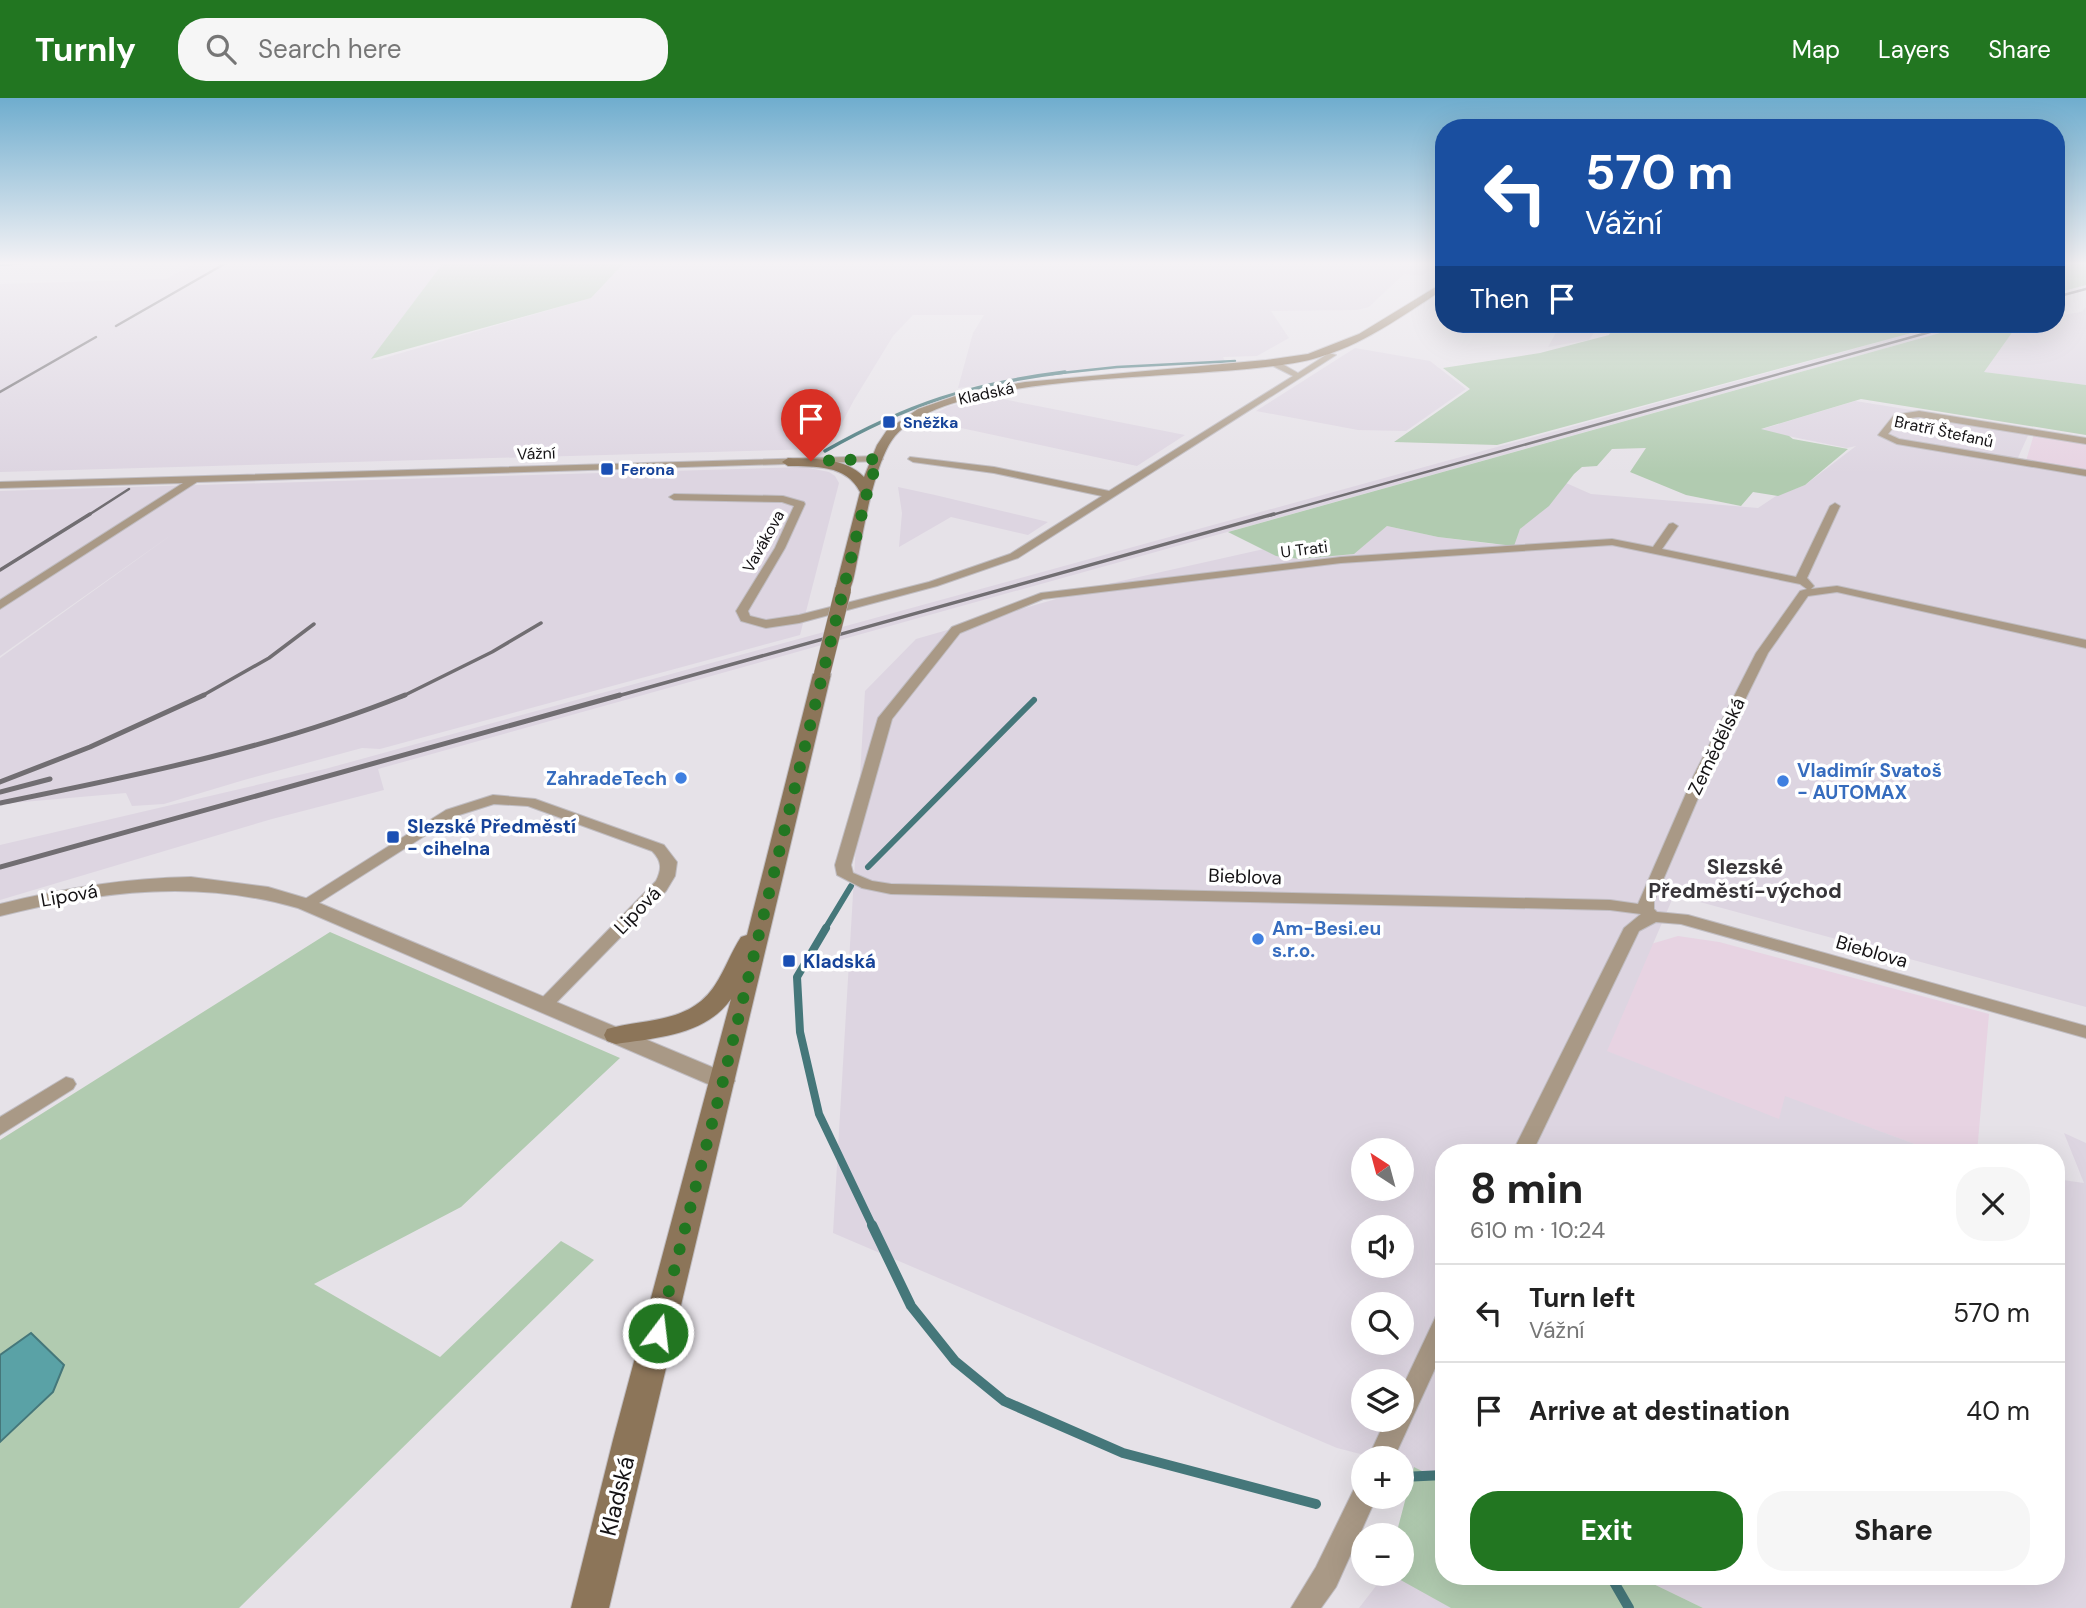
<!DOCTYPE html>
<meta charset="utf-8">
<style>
body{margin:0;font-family:"DM Sans",sans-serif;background:#f6f6f6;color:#222;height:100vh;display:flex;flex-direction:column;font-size:26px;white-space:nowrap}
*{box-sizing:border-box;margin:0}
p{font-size:23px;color:#767676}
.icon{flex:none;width:38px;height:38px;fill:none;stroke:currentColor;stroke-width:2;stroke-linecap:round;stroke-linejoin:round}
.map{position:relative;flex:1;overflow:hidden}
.details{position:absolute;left:1435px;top:1046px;width:630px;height:441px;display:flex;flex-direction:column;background:#fff;border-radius:28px;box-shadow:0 7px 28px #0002}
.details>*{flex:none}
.guide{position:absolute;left:1435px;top:21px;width:630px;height:214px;border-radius:28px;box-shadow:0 7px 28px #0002;background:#1a4fa0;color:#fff;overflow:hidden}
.needle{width:46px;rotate:324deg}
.fabs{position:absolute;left:1351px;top:1040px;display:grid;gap:14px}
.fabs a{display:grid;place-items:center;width:63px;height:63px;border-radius:50%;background:#fff;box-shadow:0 7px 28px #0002;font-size:35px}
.pin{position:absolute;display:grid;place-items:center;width:60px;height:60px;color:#fff;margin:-72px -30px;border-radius:50% 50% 50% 0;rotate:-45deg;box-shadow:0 0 7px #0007}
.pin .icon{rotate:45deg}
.me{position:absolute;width:77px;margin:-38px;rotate:15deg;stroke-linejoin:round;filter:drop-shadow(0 0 5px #0008)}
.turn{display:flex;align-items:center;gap:24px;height:147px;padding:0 35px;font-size:32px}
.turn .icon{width:91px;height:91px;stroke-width:2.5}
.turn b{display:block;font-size:49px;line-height:60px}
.then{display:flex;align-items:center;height:66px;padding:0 35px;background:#0003;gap:14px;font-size:26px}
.round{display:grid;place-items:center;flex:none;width:74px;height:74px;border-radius:28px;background:#f6f6f6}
.summary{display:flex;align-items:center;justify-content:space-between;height:119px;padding:0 35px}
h1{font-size:42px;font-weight:700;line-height:52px}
.action{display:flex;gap:14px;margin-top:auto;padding:14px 35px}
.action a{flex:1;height:80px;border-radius:28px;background:#227621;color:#fff;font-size:28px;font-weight:700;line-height:80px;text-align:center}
.action a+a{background:#f6f6f6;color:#222}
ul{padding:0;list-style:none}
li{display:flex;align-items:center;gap:21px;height:98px;padding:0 35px;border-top:2px solid #e0e0e0}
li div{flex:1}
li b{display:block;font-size:26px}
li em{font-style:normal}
header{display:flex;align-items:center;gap:42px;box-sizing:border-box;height:98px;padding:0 35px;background:#227621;color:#fff}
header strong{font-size:33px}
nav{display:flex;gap:38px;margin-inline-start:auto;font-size:24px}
.search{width:490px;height:63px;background:#f6f6f6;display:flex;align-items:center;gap:18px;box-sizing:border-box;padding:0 24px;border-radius:28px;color:#767676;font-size:26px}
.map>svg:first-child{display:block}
.commercial{fill:#e7d3e2}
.built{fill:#ddd5e1;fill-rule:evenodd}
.green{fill:#b1cbb0}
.water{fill:#5aa2a6;stroke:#45777a;stroke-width:2}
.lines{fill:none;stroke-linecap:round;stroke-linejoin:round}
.stream-far4{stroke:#45777a;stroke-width:2.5}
.stream-far3{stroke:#45777a;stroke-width:3.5}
.stream-far2{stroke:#45777a;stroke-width:6}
.stream-far1{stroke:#45777a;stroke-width:8}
.stream{stroke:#45777a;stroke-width:10}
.minor-casing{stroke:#c0bdc2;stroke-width:2}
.tertiary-casing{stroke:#c0bdc2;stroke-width:2}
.secondary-casing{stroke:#c0bdc2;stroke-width:2}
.minor{fill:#a99986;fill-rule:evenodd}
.tertiary{fill:#a99986;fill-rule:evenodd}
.secondary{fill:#8c7559;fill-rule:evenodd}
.rail-far2{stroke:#716e72;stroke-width:2.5}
.rail-far1{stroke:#716e72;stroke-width:3.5}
.rail{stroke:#716e72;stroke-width:5}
.secondary-bridge-casing{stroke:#c0bdc2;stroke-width:17;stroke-linecap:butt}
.secondary-bridge{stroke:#8c7559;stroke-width:16}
.route{stroke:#227621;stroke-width:12;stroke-dasharray:0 21.6}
.transit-dot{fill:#1a4fb4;stroke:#fff;stroke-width:2.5}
.shop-dot{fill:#3f7fe0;stroke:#fff;stroke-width:2.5}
.labels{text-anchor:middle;stroke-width:7;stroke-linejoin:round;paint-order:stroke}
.far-street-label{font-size:16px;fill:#141214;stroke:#fff}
.far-transit-label{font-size:16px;font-weight:bold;fill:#164399;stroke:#fff;text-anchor:start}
.street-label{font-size:19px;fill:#141214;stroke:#fff}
.shop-label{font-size:19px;font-weight:bold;fill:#366cbe;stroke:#fff;text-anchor:start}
.transit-label{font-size:19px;font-weight:bold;fill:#164399;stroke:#fff;text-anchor:start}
.neighbourhood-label{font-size:21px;font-weight:bold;fill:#383539;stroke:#fff}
.near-street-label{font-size:23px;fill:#141214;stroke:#fff}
</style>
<header>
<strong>Turnly</strong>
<div class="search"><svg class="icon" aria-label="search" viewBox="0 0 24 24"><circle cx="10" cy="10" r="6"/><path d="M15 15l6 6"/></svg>Search here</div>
<nav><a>Map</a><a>Layers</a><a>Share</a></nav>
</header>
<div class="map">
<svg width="2086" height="1510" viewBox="0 0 2086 1510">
<rect width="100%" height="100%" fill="#e6e2e8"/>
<path class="commercial" d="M2034 336 2086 344V373L2026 363Z
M1678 838 1719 844 1989 916 1977 1055H1939L1786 999 1779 1022 1606 953 1651 846Z"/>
<path class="built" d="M196 165H443L372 261 377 262 591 200 624 165H1444V175L1429 173 1421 178 1404 176 1369 209 1357 212 1271 213 1289 240 1257 258 1223 259 1226 265 1088 273 958 290 973 235 984 217H913L893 238 854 302 834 340 815 351 0 374V186L166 181Z
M2086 209V287L1983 274 2016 229 2026 226H2056V218L2081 214Z
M1517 226H1600L1589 242 1548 249 1558 231Z
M1945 226H1972L378 671 384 692 272 721 0 802V747L325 671Z
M1355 250 1430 263 1466 291 1406 333 1358 332 1256 313Z
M987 298 1185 337 1137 368 924 322 947 309Z
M1855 303 2031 331 2016 364 2086 377V909L1674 797 1607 953 1779 1021 1785 998 1939 1055H1444V1384L1402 1366V1360H1376L1337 1350 833 1135 865 593 916 541 1112 485 1264 451 1286 461 1353 456 1387 428 1438 439 1493 446 1515 438 1525 425 1540 415 1557 398 1566 385 1591 396 1758 410 1776 398 1805 387 1856 348 1847 350 1759 332ZM1363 1052H1402V1090H1363ZM1363 1129H1402V1167H1363ZM1363 1206H1402V1244H1363ZM1363 1283H1402V1321H1363Z
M804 369 829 374 835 378 839 385 800 537 380 651 362 650 244 682 164 706 132 708 126 695 0 706V560L174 435 0 558V393Z
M898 389 935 397 1048 424 1028 437 951 419 899 449 902 415Z
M2064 1035 2086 1045V1510H1703L1639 1479H2056V1081L2084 1085Z
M1386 1475H1392L1455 1510H1359Z"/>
<path class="green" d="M443 165H624L591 200 371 261Z
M2056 165H2086V187L2056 195Z
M1615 226H1945L1497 347 1394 344 1470 291 1443 270 1540 255 1609 237Z
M1972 226H2015L2016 229 1984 274 2086 287V337L1861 301 1761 331 1789 338 1793 341 1848 351 1805 387 1778 398 1753 394 1741 408 1686 397 1630 374 1646 350 1612 351 1597 368 1582 369 1574 376 1549 408 1520 431 1514 448 1438 439 1387 428 1354 456 1300 461 1276 458 1228 434Z
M330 834 620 960 461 1109 314 1186 440 1259 561 1143 594 1162 239 1510H0V1042Z
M1414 1369 1444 1384V1479H1639L1703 1510H1451L1388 1475H1402V1437H1396Z"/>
<path class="water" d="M31 1235 64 1267 53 1294 0 1344V1257Z"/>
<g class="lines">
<path class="stream-far4" d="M0 167 23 165
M1052 276 1117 269 1235 263"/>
<path class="stream-far3" d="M825 353C908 306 970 286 1065 274"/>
<path class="stream-far2" d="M868 769 1034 602
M825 831 851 788"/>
<path class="stream-far1" d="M826 830 797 879 800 934 819 1016 873 1129"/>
<path class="stream" d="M872 1127 911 1208 955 1263 1004 1303 1123 1355 1316 1406
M1402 1379 1444 1377
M1611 1479 1629 1510"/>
<defs>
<path id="minor" d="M1329 255 1336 257 1018 460 937 488 799 525 766 530 741 523 736 513 775 450 794 408 782 404 674 402 669 399 674 396 783 398 804 404 805 406 785 450 748 513 750 518 766 522 799 517 929 484 1010 456 1102 398 994 375 913 364 908 361 910 359 994 369 1109 393 1293 278 1271 267V263H1277L1298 275Z
M1919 313 2086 340V346L1919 319 1900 321 1888 336 1899 341 2086 372V378L1897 346 1878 337 1894 317Z
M878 358 883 361 881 363 197 384 0 511V502L183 385 0 390V384Z
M1835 405 1840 408 1807 480 1814 488 1811 491 1837 488 2086 542V550L1837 494 1808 498 1768 555 1708 677 1654 803V811L1657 814 1688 817 2086 928V940L1681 826 1656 824 1639 833 1532 1055H1512L1624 830 1641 816 1610 812 891 796 862 790 837 777 835 767 878 620 952 529 1041 495 1341 459 1612 441 1653 449 1669 426 1673 425 1678 428 1662 451 1796 479 1830 408ZM1612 447 1800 486 1807 491 1800 493 1756 555 1694 677 1638 806 1610 802 891 786 872 783 853 775 851 767 892 621 960 535 1043 501 1341 465Z
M493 697 535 701 664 747 677 764 675 778 666 793 550 911H538L535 907 656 783C662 771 662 763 652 753L528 708 494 706 456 718 311 810H299L297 806 446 712Z
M66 979 73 981 76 986 73 991 0 1037V1019Z
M1444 1215V1251L1394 1360H1368L1386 1321H1402V1290L1436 1218Z
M1363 1386V1398H1377L1336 1489 1321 1510H1291L1316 1469 1355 1389Z"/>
<path id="tertiary" d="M191 779 268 789 312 802 731 977 735 983 731 989 723 992 715 989 298 810C198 781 100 793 0 818V806C64 790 126 780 191 779Z"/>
<path id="secondary" d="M1444 184V191C1402 218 1362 248 1313 261 1217 286 957 267 895 338 875 362 864 429 858 459 855 471 854 485 848 495L843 497 835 492 860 394C846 366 815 369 788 368L782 364 788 360C814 361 845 359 864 379L877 347 887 332 918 311 964 295 1025 284 1266 262 1308 256 1359 236Z
M822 571 831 576 609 1510H571L613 1342 731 901C706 937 656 940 616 946L607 943 604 937 607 931C646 920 690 926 715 887 725 872 731 854 741 839L747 837 813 576Z"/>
</defs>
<use href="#minor" class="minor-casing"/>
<use href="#tertiary" class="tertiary-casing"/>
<use href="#secondary" class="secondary-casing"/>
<use href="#minor" class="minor"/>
<use href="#tertiary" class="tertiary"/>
<use href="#secondary" class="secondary"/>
<path class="rail-far2" d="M2056 199 2086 191
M116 228 226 165
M0 294 96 239
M87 418 129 391
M1268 418 1959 226"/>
<path class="rail-far1" d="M0 472 90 416
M200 599 269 560 314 526
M401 599 492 554 541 525
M614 599 1274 416"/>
<path class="rail" d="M0 684 90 649 204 597
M0 694 50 681
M0 705C138 677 274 650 405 597
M0 769 620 597"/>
<defs>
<path id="secondary-bridge" d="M822 576 843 492"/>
</defs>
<use href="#secondary-bridge" class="secondary-bridge-casing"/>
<use href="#secondary-bridge" class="secondary-bridge"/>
</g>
<linearGradient id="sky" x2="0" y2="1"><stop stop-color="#6fadce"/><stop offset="0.44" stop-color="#f4f2f5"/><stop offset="1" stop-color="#f4f2f5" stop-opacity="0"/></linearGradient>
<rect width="2086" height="376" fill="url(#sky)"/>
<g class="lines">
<path class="route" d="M658 1235 723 983 867 395 878 361 811 363"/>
</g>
<g class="transit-dot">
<rect x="882" y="317" width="14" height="14" rx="3.5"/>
<rect x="600" y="364" width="14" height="14" rx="3.5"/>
<rect x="386" y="732" width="14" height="14" rx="3.5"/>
<rect x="782" y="856" width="14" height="14" rx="3.5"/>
</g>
<g class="shop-dot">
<circle cx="681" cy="680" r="7"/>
<circle cx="1783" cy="683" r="7"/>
<circle cx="1258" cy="841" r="7"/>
</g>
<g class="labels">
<g class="far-street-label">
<text transform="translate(986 295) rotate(-12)" y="6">Kladská</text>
<text transform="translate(1944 333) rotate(12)" y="6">Bratří Štefanů</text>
<text transform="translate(536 355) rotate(-2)" y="6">Vážní</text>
<text transform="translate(763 443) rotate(-61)" y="6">Vavákova</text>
<text transform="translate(1304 451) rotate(-7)" y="6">U Trati</text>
</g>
<g class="far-transit-label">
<text x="903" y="330">Sněžka</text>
<text x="621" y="377">Ferona</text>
</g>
<g class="street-label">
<text transform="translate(1716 648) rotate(-64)" y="7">Zemědělská</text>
<text transform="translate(1245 778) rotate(2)" y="7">Bieblova</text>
<text transform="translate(69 797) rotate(-10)" y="7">Lipová</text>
<text transform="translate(637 812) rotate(-46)" y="7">Lipová</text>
<text transform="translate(1872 853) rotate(16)" y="7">Bieblova</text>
</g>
<g class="shop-label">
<text x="1797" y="679">Vladimír Svatoš<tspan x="1797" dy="22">- AUTOMAX</tspan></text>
<text x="667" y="687" text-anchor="end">ZahradeTech</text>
<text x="1272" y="837">Am-Besi.eu<tspan x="1272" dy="22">s.r.o.</tspan></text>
</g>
<g class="transit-label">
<text x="407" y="735">Slezské Předměstí<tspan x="407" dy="22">- cihelna</tspan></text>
<text x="803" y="870">Kladská</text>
</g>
<g class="neighbourhood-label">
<text x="1745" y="776">Slezské<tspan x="1745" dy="24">Předměstí-východ</tspan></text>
</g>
<g class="near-street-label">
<text transform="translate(617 1398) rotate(-76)" y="8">Kladská</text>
</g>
</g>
</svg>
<div class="fabs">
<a><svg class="needle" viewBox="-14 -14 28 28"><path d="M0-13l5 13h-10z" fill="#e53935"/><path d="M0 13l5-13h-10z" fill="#767676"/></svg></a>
<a><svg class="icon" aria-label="sound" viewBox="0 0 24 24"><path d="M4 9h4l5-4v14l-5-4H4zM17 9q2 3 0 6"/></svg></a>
<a><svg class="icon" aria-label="search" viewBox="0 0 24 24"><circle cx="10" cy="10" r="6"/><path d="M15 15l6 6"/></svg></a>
<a><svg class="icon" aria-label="layers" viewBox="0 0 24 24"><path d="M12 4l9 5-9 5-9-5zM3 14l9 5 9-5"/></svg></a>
<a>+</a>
<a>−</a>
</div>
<div class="pin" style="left:811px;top:363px;background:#d93025"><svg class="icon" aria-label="arrive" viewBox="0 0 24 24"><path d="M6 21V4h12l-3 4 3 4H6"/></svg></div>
<svg class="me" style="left:658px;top:1235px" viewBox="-20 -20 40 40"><circle r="17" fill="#227621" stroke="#fff" stroke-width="3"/><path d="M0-11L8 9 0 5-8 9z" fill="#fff"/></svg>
<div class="guide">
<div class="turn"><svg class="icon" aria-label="left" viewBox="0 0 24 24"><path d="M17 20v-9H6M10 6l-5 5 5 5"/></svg><div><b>570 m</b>Vážní</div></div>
<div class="then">Then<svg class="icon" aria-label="arrive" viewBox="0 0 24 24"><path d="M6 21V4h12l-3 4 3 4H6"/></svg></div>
</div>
<section class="details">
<div class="summary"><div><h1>8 min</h1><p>610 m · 10:24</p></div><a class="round"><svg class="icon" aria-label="close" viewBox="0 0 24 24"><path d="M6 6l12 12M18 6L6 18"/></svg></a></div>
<ul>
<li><svg class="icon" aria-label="left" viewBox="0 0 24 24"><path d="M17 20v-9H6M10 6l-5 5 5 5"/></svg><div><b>Turn left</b><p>Vážní</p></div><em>570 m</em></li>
<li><svg class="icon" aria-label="arrive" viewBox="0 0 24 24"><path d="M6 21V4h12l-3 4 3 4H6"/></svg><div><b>Arrive at destination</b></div><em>40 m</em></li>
</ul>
<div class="action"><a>Exit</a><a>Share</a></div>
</section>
</div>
